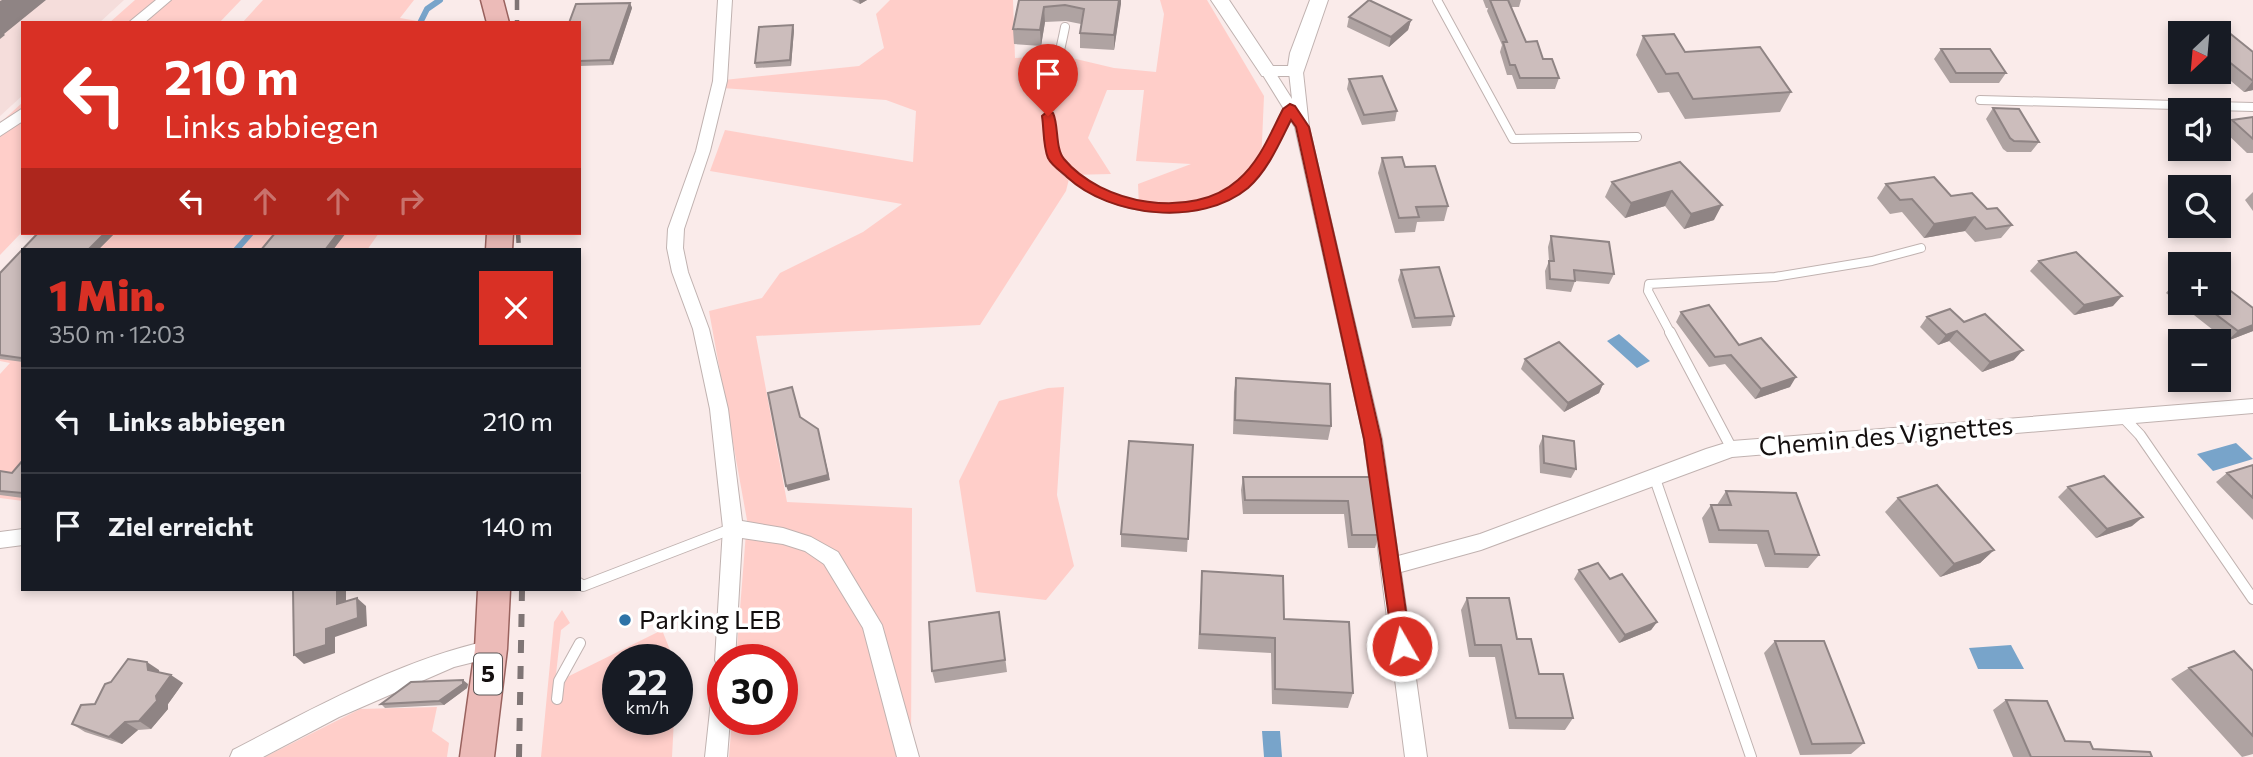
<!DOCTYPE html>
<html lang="de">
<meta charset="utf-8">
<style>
body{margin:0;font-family:Commissioner,sans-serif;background:#20242c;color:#f1f3f6;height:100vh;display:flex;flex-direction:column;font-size:26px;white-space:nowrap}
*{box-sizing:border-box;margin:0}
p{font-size:23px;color:#9ea1a6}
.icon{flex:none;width:38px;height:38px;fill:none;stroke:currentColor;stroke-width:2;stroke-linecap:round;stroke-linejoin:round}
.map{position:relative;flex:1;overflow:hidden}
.details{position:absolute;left:21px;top:248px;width:560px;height:343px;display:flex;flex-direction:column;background:#171b24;border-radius:0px;box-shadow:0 4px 10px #0003}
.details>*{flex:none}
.hud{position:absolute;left:21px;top:21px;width:560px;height:214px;border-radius:0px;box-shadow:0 4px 10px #0003;background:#d93025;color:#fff;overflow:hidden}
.needle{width:46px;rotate:206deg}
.buttons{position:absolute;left:2168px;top:21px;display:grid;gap:14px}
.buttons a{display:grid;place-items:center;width:63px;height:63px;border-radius:0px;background:#171b24;box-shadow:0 4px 10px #0003;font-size:35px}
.speed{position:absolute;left:602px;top:644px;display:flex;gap:14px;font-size:35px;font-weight:700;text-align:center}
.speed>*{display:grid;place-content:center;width:91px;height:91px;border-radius:50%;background:#171b24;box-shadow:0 4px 10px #0003;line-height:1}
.speed small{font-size:18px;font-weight:400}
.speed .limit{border:10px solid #d22;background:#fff;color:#111}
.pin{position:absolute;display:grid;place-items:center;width:60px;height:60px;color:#fff;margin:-72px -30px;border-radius:50% 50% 50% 0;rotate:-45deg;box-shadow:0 0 7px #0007}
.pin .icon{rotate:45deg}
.me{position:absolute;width:77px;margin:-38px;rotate:352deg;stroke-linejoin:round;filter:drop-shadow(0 0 5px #0008)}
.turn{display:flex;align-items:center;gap:24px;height:147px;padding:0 28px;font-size:32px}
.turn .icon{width:91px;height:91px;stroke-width:2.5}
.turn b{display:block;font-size:49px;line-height:60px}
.lanes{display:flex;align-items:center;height:66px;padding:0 28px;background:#0003;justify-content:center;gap:35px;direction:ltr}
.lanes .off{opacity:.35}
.round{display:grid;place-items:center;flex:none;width:74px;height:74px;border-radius:0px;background:#20242c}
.head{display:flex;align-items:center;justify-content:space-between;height:119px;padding:0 28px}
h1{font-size:42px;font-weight:800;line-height:52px;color:#d93025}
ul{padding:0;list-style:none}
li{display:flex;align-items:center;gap:21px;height:105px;padding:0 28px;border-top:2px solid #363941}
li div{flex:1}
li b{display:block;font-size:26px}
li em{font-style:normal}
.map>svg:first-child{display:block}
.built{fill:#f5dddb}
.green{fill:#ffcec9}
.water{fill:#78a4ca}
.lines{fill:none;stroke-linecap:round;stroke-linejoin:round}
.stream{stroke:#78a4ca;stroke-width:6}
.service-far1-casing{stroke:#c0b2b0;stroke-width:10}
.service-casing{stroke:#c0b2b0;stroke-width:12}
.minor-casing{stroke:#c0b2b0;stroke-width:2}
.tertiary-casing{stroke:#c0b2b0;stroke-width:2}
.primary-casing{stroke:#99625e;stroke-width:3}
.service-far1{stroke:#fff;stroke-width:8}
.service{stroke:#fff;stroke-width:10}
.minor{fill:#fff;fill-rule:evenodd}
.tertiary{fill:#fff;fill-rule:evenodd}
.primary{fill:#ecbbb8;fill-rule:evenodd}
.rail-far1{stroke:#7f7575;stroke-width:4.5;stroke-dasharray:10 10;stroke-linecap:butt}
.rail{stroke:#7f7575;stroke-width:6;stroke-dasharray:13 13;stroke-linecap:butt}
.wall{fill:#afa3a2}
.shaded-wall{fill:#8f8484}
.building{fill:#ccbdbc;stroke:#8f8484;stroke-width:2}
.route{fill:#d93025;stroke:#8d1f18;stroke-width:2}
.poi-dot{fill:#2d72a7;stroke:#fff;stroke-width:2.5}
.labels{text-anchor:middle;stroke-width:7;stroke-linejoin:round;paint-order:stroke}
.shield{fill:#fff;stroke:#5a5757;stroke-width:2}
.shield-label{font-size:24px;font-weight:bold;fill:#140f0f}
.street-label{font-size:26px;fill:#140f0f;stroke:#fff}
.poi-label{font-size:26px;fill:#140f0f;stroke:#fff;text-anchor:start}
</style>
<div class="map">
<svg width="2253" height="757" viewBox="0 0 2253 757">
<rect width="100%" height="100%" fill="#faebea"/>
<path class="built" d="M0 0H124L99 23H23V95L0 116Z"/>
<path class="green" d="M135 0H241L219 23H109Z
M263 0H414L400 18 430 23H242Z
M890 0H1013L1015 58 1059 55 1114 68 1156 72 1164 14 1160 0H1207L1264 96 1261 165C1224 204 1192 211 1139 207L1138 184 1191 164 1136 161 1144 90H1107L1088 138 1111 174 1070 175 1066 191 980 325 756 336 787 502 912 508 911 757H729L732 719H782V660H736L747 520 709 311 762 298 780 273 863 232 902 204 710 171 725 130 913 162 916 111 886 100 722 88 724 80 859 66 884 48 876 14Z
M23 102V231L0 255V123Z
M46 233H379L367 250H29Z
M23 257V501L0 498V374L10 363 0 361V282Z
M1064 387 1057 495 1074 566 1046 600 976 592 959 481 999 401 1048 388Z
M562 610 570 623 561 630 555 683 662 630 674 660H618V719H674L672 757H541L554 622Z
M437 707 432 731 449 743 447 757H265L360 709Z"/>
<path class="water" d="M1619 334 1650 361 1637 368 1607 341Z
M2236 443 2253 459 2213 471 2197 454Z
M2011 645 2024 669H1978L1969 648Z
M1262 731H1280L1282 757H1264Z"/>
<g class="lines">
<path class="stream" d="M420 23 427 9 440 0
M236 250 251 233"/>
<defs>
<path id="service-far1" d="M1437 0 1513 139 1637 137
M1065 27C1058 64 1039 122 1055 158 1060 169 1073 176 1082 183 1127 213 1198 220 1242 185 1265 166 1277 135 1290 109
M1980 100 2253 107
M1671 334 1648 291 1649 284 1775 277 1872 261 1921 248"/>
<path id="service" d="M1670 332 1732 449
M2123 417 2140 435 2253 599
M1654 476 1751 757
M579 583 583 586 731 529
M557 699 559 681 580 643"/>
<path id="minor" d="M156 0H171L144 23H128Z
M718 0H732L727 81 710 151 684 229 683 248 688 272 709 329 728 409 742 521 783 528 811 537 838 552 882 625 919 757H897L863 628 824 564 805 551 783 544 742 538 735 660H723V669L718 667 715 660 723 528 710 409 693 329 672 272 667 248 668 229 696 151 713 81Z
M1268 68 1273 69 1292 99 1289 72 1296 68 1303 72 1309 127 1382 439 1398 556 1480 534 1706 449 1732 441 2253 399V413L1732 457 1481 550 1401 572 1427 757H1405L1364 439 1295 127 1261 72Z
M23 108V121L0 136V123Z
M23 529V545L0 548V532Z
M491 640 498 642 501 649 498 656 454 667 339 717 263 757H230L233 750C316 707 400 660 491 640Z
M723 673V719H730L727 757H705L713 683 716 676Z"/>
<path id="tertiary" d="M1211 0H1229L1273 66H1288L1290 53 1310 0H1328L1302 76H1262Z"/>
<path id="primary" d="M481 0H503L509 23H487Z
M487 233H513L512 250H486Z
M478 590H510L507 649 494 757H460L475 649Z"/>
</defs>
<use href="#service-far1" class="service-far1-casing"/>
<use href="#service" class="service-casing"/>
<use href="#minor" class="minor-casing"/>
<use href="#tertiary" class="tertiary-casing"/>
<use href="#primary" class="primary-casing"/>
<use href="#service-far1" class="service-far1"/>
<use href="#service" class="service"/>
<use href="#minor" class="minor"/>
<use href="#tertiary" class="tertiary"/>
<use href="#primary" class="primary"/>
<path class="rail-far1" d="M517 0V23
M518 233 519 250"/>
<path class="rail" d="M519 757 522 590"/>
</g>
<path class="wall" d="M852 0H867L860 4Z
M1019 0H1121L1114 50 1080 48V33L1081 24 1066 21 1045 22 1041 46 1014 44 1013 29Z
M1483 0H1521L1519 7H1511L1526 42 1543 59 1559 78 1555 89H1517L1512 75H1507L1500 52 1502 45 1487 11 1488 8H1486Z
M630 3 632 8 613 65 579 66V23Z
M1349 17 1411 20 1408 30 1389 47 1347 27Z
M2217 23 2253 52V90L2244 92 2219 71V33H2180V48L2169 39 2177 28Z
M794 30 791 66 756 68 755 63Z
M1643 36 1685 52 1791 92 1780 112 1685 119 1669 92 1658 93 1636 55Z
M1941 49 2006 73 1999 83H1950L1934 59Z
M1349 79 1397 111 1395 121 1362 125 1347 89Z
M1993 108 2039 142 2031 152H2007L2003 149 1986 119Z
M2253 117V153H2247L2223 130 2232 120Z
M1382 158 1405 167 1448 206 1444 221 1417 222 1415 232 1395 233 1378 173Z
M1680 162 1714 220 1684 229 1665 206 1625 218 1605 197 1612 182Z
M1886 184 1951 196 1987 209 2012 225 2001 238 1975 242 1965 231 1924 238 1902 212 1890 214 1877 198Z
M2253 192V211L2245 200Z
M38 233 83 234 84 233H115L98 250H23V362L0 359V273Z
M1551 236 1614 274 1609 284 1575 281 1571 292 1546 289 1545 271 1549 261 1548 247Z
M2039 261 2113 306 2074 315 2030 271Z
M1401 270 1454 316 1451 326 1412 328 1398 280Z
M2180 280V303H2219L2253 331 2227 341 2166 293 2175 282Z
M1681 312 1739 345 1790 387 1755 399 1725 364 1709 367 1676 322Z
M1927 317 1964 322 2014 360 1982 372 1949 341 1938 345 1920 327Z
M1525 359 1603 384 1599 393 1564 412 1521 369Z
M1236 378 1331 426 1328 440 1233 434 1234 392Z
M1543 436 1576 469 1571 478 1540 473 1539 446Z
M1193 445 1187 552 1121 547V534Z
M23 460V498L0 495V471L12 473Z
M2253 465V520L2216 482 2227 473Z
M1243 477H1372L1379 535 1375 548H1348L1344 514H1243L1241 490Z
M2068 487 2132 526 2096 538 2058 497Z
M1726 491 1819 555 1808 568 1765 567 1757 544 1709 543 1702 518 1711 505H1717Z
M1898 498 1994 550 1980 563 1940 577 1885 512Z
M1579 570 1610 579 1657 622 1651 630 1619 643 1574 579Z
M1202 571 1284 619 1353 693 1348 708 1272 704 1271 653 1198 649Z
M1467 598 1517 639 1539 674 1573 718 1565 730 1509 729 1495 657H1469L1461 610Z
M999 612 1007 672 935 683 932 671Z
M1775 641 1864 743 1851 754 1800 755 1764 653Z
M2189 668 2253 671V754L2242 757 2171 679Z
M159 670V673L183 683 168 704V709L151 729 138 730 122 744 85 732 72 724 95 704Z
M468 684 467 688 444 705 385 708 381 704Z
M2006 700 2065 741 2093 749 2152 757H2013L1993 710Z"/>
<path class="shaded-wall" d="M2 0H46L4 34 5 35 0 39V1Z
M859 0H867L860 4Z
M1119 0H1121V4L1114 50V35Z
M630 3 632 8 613 65 610 60Z
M1044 7 1045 22 1041 46 1040 30Z
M1411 20 1408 30 1389 47 1391 37Z
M793 25 794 30 791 66 790 60Z
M2228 61 2219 71V62Z
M2253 81V90L2244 92Z
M1672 191 1665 206 1625 218 1631 203Z
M1722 205 1714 220 1684 229 1691 214Z
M1975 217 1965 231 1924 238 1934 224Z
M105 233H115L98 250H88Z
M338 233H346L333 250H325Z
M2122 296 2113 306 2074 315 2084 305Z
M2253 325V331L2227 341 2238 331Z
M1957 331 1949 341 1938 345 1946 335Z
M2023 350 2014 360 1982 372 1990 362Z
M1796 377 1790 387 1755 399 1761 389Z
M1603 384 1599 393 1564 412 1568 403Z
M818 429 830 480 788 491 786 486Z
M2143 517 2132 526 2096 538 2107 529Z
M1994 550 1980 563 1940 577 1954 564Z
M337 590H346V613L337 604Z
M357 598 366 606 367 626 335 637V653L304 664 294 655 326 629Z
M1657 622 1651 630 1619 643 1625 635Z
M147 662 159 670 160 678 148 670Z
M171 675 183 683 168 704V709L151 729 139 721Z
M463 680 468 684 467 688 444 705 439 701Z
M125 722 138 730 122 744 109 737Z"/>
<path class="building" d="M1019 0H1119L1114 35 1080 33 1084 9 1065 5 1044 7 1040 30 1013 29Z
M1369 0 1411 20 1391 37 1349 17Z
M1490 0H1508L1526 42 1537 41 1543 59H1552L1559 78H1520L1515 65H1510L1503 42H1507Z
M630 3 610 60 579 61V23H569L576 4Z
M2217 23 2253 52V81L2228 61 2219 62V33H2183L2177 28Z
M793 25 790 60 755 63 759 27Z
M1674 34 1685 52 1760 47 1791 92 1693 99 1678 73 1666 74 1643 36Z
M1941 49H1990L2006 73H1956Z
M1382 76 1397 111 1364 115 1349 79Z
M1993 108 2019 109 2039 142 2014 141 2010 138Z
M2253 117V139L2232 120Z
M1402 157 1405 167 1435 166 1448 206 1416 207 1419 217 1399 218 1382 158Z
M1680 162 1722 205 1691 214 1672 191 1631 203 1612 182Z
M1934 177 1951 196 1972 193 1987 209 1997 208 2012 225 1986 229 1975 217 1934 224 1912 199 1900 200 1886 184Z
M38 233 83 234 84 233H105L88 250H23V356L21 358 0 355V273Z
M275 233H338L325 250H261Z
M1551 236 1609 242 1614 274 1574 270 1575 281 1550 279 1549 261H1554Z
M2076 252 2122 296 2084 305 2039 261Z
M1439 267 1454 316 1415 318 1401 270Z
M2219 282 2253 308V325L2238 331 2201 303H2219Z
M1709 305 1739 345 1761 338 1796 377 1761 389 1731 355 1715 357 1681 312Z
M1950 309 1964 322 1985 314 2023 350 1990 362 1957 331 1946 335 1927 317Z
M1559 342 1603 384 1568 403 1525 359Z
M1236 378 1330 384 1331 426 1235 420Z
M792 387 800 417 818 429 828 475 786 486 768 393Z
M1543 436 1574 441 1576 469 1544 463Z
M1129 441 1193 445 1188 539 1121 534Z
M23 460V493L0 491V471L12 473Z
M2253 465V498L2227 473Z
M2104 476 2143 517 2107 529 2068 487Z
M1243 477H1372L1379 535H1352L1348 501 1245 500Z
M1937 485 1994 550 1954 564 1898 498Z
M1726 491 1796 493 1819 555 1775 554 1768 531 1719 530 1711 505H1731Z
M1598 563 1610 579 1622 574 1657 622 1625 635 1579 570Z
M1202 571 1283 576 1284 619 1349 622 1353 693 1275 689V638L1200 634Z
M293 590H337V604L357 598 358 618 326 629V645L294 655Z
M1467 598H1509L1517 639H1531L1539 674H1563L1573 718H1516L1501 645H1475Z
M999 612 1005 660 932 671 929 622Z
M1775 641H1824L1864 743 1812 744Z
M2234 651 2253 671V736L2189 668Z
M128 659 147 662 148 670 171 675 156 696 157 701 139 721 125 722 109 737 72 724 81 705 95 704 105 684 111 682Z
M463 680V684L439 701 381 704 411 682Z
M2006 700 2047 701 2065 741 2090 742 2093 749 2150 752 2152 757H2031Z"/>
<path class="route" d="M1290 104 1295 106 1309 127 1381 439 1411 646 1409 652 1402 654 1396 652 1393 646 1364 439 1296 127 1291 120C1279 144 1268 170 1248 188 1201 227 1110 217 1067 177 1062 172 1052 166 1048 158 1043 146 1044 129 1042 116L1048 111 1053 113C1059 126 1055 148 1064 159 1101 204 1192 221 1238 180 1260 161 1270 134 1283 109Z"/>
<circle class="poi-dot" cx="625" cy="620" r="7"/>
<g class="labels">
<rect class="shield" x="474" y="653.5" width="28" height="41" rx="5"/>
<g class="shield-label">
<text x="488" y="682">5</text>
</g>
<g class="street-label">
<text transform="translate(1886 436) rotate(-5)" y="9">Chemin des Vignettes</text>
</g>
<g class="poi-label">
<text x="639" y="629">Parking LEB</text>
</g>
</g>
</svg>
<div class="buttons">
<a><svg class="needle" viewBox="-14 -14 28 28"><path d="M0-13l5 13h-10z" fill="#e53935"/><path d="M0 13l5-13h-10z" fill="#9ea1a6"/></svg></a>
<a><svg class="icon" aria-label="sound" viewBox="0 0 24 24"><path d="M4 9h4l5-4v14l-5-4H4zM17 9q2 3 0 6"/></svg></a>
<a><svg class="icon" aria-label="search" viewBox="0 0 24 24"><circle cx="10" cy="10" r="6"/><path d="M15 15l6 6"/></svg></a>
<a>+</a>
<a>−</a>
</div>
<div class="speed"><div>22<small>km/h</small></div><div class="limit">30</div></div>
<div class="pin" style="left:1048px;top:116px;background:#d93025"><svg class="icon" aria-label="arrive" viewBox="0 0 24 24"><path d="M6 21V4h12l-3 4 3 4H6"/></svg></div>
<svg class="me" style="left:1402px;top:646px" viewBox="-20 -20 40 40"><circle r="17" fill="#d93025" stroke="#fff" stroke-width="3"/><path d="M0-11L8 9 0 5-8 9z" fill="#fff"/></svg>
<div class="hud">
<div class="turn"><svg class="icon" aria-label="left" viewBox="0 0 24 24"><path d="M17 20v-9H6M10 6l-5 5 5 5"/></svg><div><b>210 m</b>Links abbiegen</div></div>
<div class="lanes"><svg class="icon" aria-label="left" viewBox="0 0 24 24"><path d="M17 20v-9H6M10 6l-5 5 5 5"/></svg><svg class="icon off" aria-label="ahead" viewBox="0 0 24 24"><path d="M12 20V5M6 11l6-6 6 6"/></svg><svg class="icon off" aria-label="ahead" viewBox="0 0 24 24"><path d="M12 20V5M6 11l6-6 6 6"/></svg><svg class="icon off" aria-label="right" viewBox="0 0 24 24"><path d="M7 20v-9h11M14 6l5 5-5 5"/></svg></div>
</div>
<section class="details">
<div class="head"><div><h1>1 Min.</h1><p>350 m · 12:03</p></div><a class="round" style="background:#d93025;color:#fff"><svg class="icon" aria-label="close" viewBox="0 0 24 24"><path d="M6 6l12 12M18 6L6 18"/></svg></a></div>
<ul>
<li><svg class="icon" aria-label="left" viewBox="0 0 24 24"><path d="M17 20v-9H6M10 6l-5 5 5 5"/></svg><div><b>Links abbiegen</b></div><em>210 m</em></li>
<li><svg class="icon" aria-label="arrive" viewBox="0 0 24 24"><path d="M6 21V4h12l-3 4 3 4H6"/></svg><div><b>Ziel erreicht</b></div><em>140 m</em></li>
</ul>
</section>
</div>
